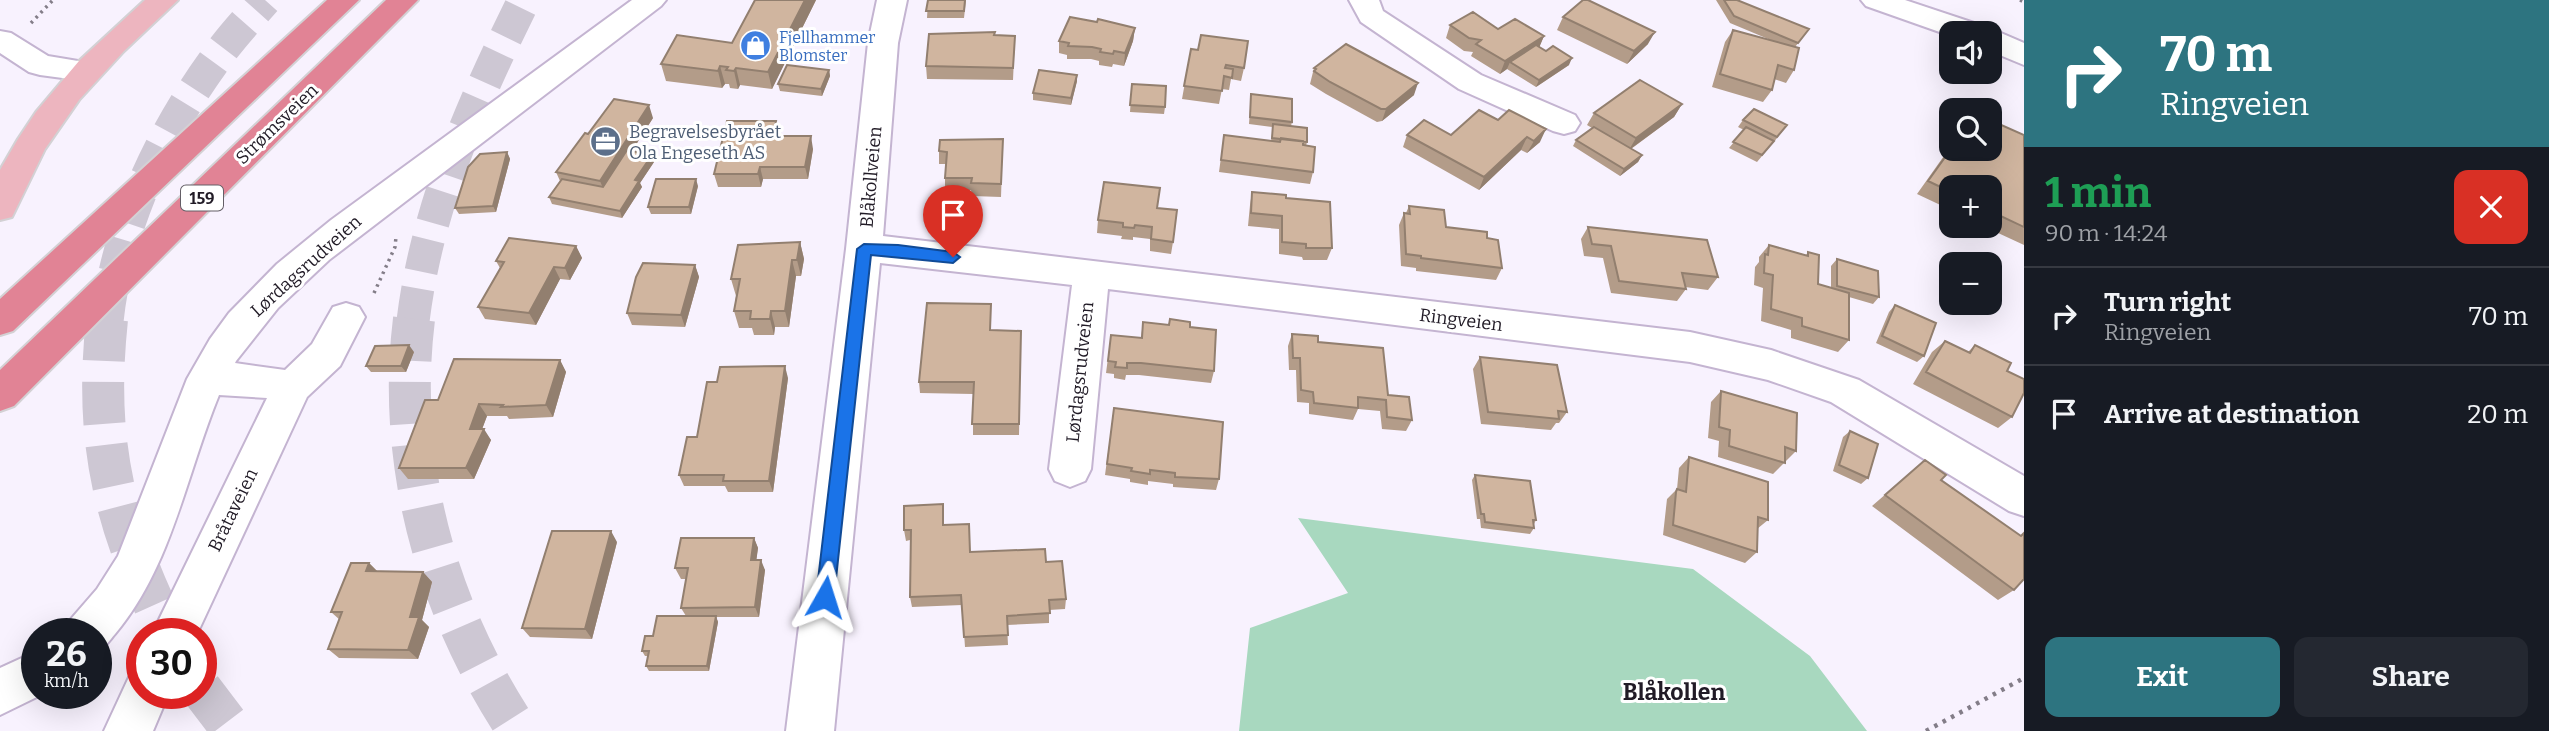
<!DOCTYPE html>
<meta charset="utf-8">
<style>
body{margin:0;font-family:Bitter,serif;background:#242831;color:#f1f3f6;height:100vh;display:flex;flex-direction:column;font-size:26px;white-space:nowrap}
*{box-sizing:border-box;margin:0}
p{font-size:23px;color:#9ea1a6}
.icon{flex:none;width:38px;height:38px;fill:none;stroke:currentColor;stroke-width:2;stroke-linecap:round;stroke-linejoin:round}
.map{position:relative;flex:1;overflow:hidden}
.details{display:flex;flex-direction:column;background:#171b24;width:525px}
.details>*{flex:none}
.guide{background:#2d7480;color:#fff;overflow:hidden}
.controls{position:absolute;left:1939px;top:21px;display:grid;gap:14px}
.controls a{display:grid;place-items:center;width:63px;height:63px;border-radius:14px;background:#171b24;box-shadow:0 7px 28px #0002;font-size:35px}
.speed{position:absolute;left:21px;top:618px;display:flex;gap:14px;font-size:35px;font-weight:700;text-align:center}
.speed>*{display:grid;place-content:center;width:91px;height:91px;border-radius:50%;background:#171b24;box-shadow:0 7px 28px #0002;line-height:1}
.speed small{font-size:18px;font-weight:400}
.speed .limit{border:10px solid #d22;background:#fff;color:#111}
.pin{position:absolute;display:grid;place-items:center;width:60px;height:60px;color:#fff;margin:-72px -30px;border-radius:50% 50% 50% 0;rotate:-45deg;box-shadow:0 0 7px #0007}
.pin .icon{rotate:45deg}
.me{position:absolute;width:77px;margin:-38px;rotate:6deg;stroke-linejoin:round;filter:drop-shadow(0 0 5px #0008)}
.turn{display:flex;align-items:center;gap:24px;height:147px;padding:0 21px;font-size:32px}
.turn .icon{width:91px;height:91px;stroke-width:2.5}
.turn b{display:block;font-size:49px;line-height:60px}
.round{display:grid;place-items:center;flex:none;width:74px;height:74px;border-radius:14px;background:#242831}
.summary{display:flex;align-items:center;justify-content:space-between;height:119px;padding:0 21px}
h1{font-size:42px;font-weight:700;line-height:52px;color:#1e9e55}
.action{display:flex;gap:14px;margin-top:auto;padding:14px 21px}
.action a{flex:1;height:80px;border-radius:14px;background:#2d7480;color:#fff;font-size:28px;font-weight:700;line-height:80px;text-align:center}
.action a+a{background:#242831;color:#f1f3f6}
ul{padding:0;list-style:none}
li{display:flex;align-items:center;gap:21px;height:98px;padding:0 21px;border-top:2px solid #363941}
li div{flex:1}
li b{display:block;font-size:26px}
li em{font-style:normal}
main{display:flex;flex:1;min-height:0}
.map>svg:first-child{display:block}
.green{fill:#a8d8bf}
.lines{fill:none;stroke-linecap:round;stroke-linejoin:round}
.highway-tunnel-far1{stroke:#cdc7d3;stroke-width:33;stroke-dasharray:33 17;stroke-linecap:butt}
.highway-tunnel{stroke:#cdc7d3;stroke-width:42;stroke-dasharray:42 21;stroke-linecap:butt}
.minor-casing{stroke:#c4b4d1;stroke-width:4}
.major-casing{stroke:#d3d1d4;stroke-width:4}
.highway-casing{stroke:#d3d1d4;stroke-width:4}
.path-far1{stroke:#837d88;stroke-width:3.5;stroke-dasharray:2.5 4.5;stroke-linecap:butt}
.path{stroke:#837d88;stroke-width:4.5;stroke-dasharray:3.5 6;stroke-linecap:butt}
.minor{fill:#fff;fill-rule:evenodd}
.major{fill:#edb5bf;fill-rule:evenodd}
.highway{fill:#e18395;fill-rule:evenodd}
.wall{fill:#b39c89}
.shaded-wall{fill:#927f6f}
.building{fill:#d0b59f;stroke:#927f6f;stroke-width:2}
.route{fill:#1a73e8;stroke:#114b97;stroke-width:2}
.labels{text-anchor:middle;stroke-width:6;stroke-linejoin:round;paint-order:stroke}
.far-shop-label{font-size:16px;fill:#366cbe;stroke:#fff;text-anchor:start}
.shield{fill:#fff;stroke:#645f67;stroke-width:2}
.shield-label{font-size:16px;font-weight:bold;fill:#211b26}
.street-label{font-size:18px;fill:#211b26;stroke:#fff}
.service-label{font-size:18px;fill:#4e5e75;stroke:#fff;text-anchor:start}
.near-neighbourhood-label{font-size:23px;font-weight:bold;fill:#211b26;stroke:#fff}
</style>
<main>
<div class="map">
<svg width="2024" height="731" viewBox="0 0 2024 731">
<rect width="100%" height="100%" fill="#f8f2fe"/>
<path class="green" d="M1298 518 1693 569 1810 656 1867 731H1239L1250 628 1348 593Z"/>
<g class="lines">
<path class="highway-tunnel-far1" d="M107 321C117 225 163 129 220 53 234 34 250 17 265 0
M413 321C427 206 473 103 524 0"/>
<path class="highway-tunnel" d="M107 319C94 442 114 523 168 634
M414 319C396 465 437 609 518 731
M201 689 233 731"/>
<defs>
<path id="minor" d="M632 0H666L661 6 329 260 278 308 236 361 235 363 285 370 312 344 333 307 346 303 359 307 365 317 340 366 307 397 197 634H152L267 398 219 395C186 475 172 566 115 634 109 641 105 648 96 652V634H65L71 619 97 589 118 556 187 379 210 339 229 313 277 264 331 220Z
M877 0H907L898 43 883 236 1690 332 1771 350 1859 380 2024 476V516L2009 511 1831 402 1768 380 1690 362 1108 289 1091 469 1085 481 1070 487 1055 481 1049 469 1072 285 880 263 834 731H786L846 249 868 43Z
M1349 0H1379L1383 11 1481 75 1575 115 1580 123 1575 131 1564 134 1553 131 1459 89 1361 22Z
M1861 0H1905L1983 26 1986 32 2001 33 2024 43V65L1990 51V33H1951V36L1866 6Z
M0 31 11 33 48 56 96 64 100 71 96 78 85 81 40 75 29 72 0 53Z
M37 651V693H45L0 715V668Z
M142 672V693H169L153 731H104L129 677Z"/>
<path id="major" d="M145 0H178L124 51 79 100 45 149 12 217 0 220V170L18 139 36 112 79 61Z"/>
<path id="highway" d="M327 0H359L13 331 0 335V299Z
M386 0H418L14 406 0 411V370Z"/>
</defs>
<use href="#minor" class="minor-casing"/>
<use href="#major" class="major-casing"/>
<use href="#highway" class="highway-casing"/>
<path class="path-far1" d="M2020 0 2024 2
M31 23 53 0
M374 293 395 247 396 237"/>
<path class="path" d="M1926 731 2024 678"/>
<use href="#minor" class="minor"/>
<use href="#major" class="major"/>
<use href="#highway" class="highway"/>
</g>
<path class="wall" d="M755 0H816L772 89 740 85 738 89 730 88 729 84H725L722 88 666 81 661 64 732 43Z
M928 0H966L964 18H927Z
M1716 0H1737L1804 36 1795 47 1794 70 1786 83 1774 79 1772 90 1763 102 1712 87 1725 42 1733 30 1773 41 1730 23Z
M1563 17 1648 44 1627 64 1557 30Z
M1450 25 1498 29 1544 36 1539 47 1569 65 1536 87 1507 69 1500 74 1471 56 1473 52 1464 51 1446 38Z
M1135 28 1133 41 1124 66 1113 64 1112 67 1099 65V61L1091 59H1067V55L1059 53V41Z
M995 35 1015 36 1013 80 927 79 926 66Z
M1191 49 1244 68 1241 81 1231 79 1229 90 1222 89 1219 104 1182 99Z
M1314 68 1414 95 1382 121 1377 122 1326 94 1310 84Z
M829 70 830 76 822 96 780 91 778 84Z
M1077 81 1071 105 1033 100V93Z
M1132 84 1165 107 1164 114 1130 112Z
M1251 94 1292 122 1291 126 1307 142 1306 146 1313 172 1310 184 1219 172 1224 135 1271 141 1273 127 1249 124Z
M1682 104 1674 117 1631 149 1642 155 1638 162 1620 176 1573 146 1576 140 1592 128 1587 125 1594 113Z
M1479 110 1540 142 1527 153 1521 150 1479 190 1403 147 1407 135H1451Z
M653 118 632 151 652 155 654 162 640 183 642 187 622 218 552 204 549 197 560 181 556 172 588 134Z
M1743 120 1782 132 1757 162 1729 148 1744 130 1738 127Z
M776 121 778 136 813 149 808 179H763L761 187H718L714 174Z
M2024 135V245L1983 226H1990V187H1951V210L1917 194 1951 146V149Z
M1003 139 1001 197 972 196 971 190H945V178L946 164H939V151Z
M507 152 510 159 496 212 459 214 455 208Z
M698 186 691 214H651L648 207Z
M1252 192 1286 198 1332 248 1327 260H1303L1302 257 1279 254V229L1248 226 1250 205Z
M1409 206 1446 227 1487 238 1502 268 1496 280 1416 271V268L1401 266 1399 225 1404 213H1406Z
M1157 208 1173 242 1171 254 1150 251V239L1133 237V240L1121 239 1122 236 1097 233 1098 220Z
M1588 227 1718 277 1708 290 1685 287 1686 289 1677 301 1611 293 1603 258 1584 256 1581 239Z
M800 242 804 259 801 276H796L789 327H775L774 335H754L752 328H739L734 311 736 296 731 279Z
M1769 245 1806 255 1808 252 1818 284 1831 288V266L1837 259 1879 297 1873 304 1849 297V340L1838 352 1791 338V330L1761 321 1763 288 1754 285 1755 267 1759 262V257Z
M576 246 582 258 570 280 560 279 536 325 485 319 478 307 500 268 496 261Z
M695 265 699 277 685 327 632 325 627 313Z
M991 304V330L1021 331 1019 435H973V394L920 393 919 382Z
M1895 305 1924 356 1917 362 1876 343 1889 312Z
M1143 322 1190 327 1214 371 1211 383 1139 375H1126L1125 380 1114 378V374L1106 373 1111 335 1141 338Z
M1292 334 1318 342 1388 395 1412 420 1406 431 1382 429 1380 411 1358 409 1353 420 1309 414V403L1297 402 1296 370H1289L1288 346Z
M1945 341 1968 352 1975 345 2007 371 2012 417 1998 428 1913 384 1932 352Z
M414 352 406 372H371L366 366Z
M1480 357 1567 412 1559 423H1556L1551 430 1481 424 1473 369Z
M560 360 566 372 553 417 509 419 507 416H487L482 429 491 440 474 479H408L399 468 438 400Z
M788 378 773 492H728L725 486H684L679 475 697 437Z
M1721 391 1796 451 1773 474 1718 457 1719 441 1708 438 1711 402Z
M1114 408 1219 479 1216 490 1173 487V484L1148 481V485L1130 482V479L1105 475Z
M1850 431 1868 478 1861 484 1833 471 1843 437Z
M1689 457 1768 520 1757 529V552L1745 563 1663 535 1667 499 1677 489 1679 468Z
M1925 460 1941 480 2020 536 2024 533 2014 590 1998 600 1872 506Z
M1475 475 1536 520 1534 524V528L1530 534 1481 528 1480 519H1477L1472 480Z
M944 515V525L970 552 1046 562 1066 599 1065 609 1049 610V623L1007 625 1008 645 965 647 962 605 912 607 910 597V540L906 541 904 530Z
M754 538 758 548 756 560 765 570 759 617H716L718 622 709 671H649L646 666 648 656H645L642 651 653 636 686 616 681 608 686 579H681L675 568Z
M617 542 592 639 530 637 522 628Z
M369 563 377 571 423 572 432 582 422 620 429 627 418 659 339 658 328 649 340 620 331 612Z"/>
<path class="shaded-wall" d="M805 0H816L772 89 768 72Z
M1135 28 1133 41 1124 66 1125 53Z
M1655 32 1648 44 1627 64 1634 51Z
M1544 36 1539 48 1510 62 1507 69 1500 74 1505 61Z
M1572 58 1569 65 1536 87 1539 80Z
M720 66 725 84 722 88 718 71Z
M736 68 740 85 738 89 734 71Z
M829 70 830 76 822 96 821 89Z
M1077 75V81L1071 105V98Z
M1418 83 1414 95 1382 121 1386 109Z
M1682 104 1674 117 1629 150 1636 138Z
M649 105 653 118 605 193 600 181Z
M776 121 779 134 776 148 773 136Z
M1546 129 1540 142 1527 153 1534 141Z
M811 136 813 149 808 179 805 167Z
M1527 137 1521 150 1479 190 1484 177Z
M507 152 510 159 496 212 493 206Z
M652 155 654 162 640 183 642 187 622 218 620 211 635 180Z
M1642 155 1638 162 1620 176 1624 169Z
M760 167 763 179 761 187 758 174Z
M696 179 698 186 691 214 689 207Z
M800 242 804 259 801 276 797 260Z
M576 246 582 258 570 280 565 268Z
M792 260 796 276 789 327 785 311Z
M695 265 699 277 685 327 681 315Z
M554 267 560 279 536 325 529 313Z
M771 311 775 327 774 335 770 319Z
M409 345 414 352 406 372 401 366Z
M560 360 566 372 553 417 546 405Z
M785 366 788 378 773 492 769 481Z
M479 404 487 416 478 440 470 429Z
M484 429 491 440 474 479 466 468Z
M611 531 617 542 592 639 585 629Z
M754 538 758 548 755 571 751 560Z
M761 560 765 570 759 617 755 607Z
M369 563 379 573 366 571Z
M423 572 432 582 422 620 429 627 418 659 408 650 410 617Z
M716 616 718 622 709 671 707 666Z"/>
<path class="building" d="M755 0H805L768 72 736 68 734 71 726 70 728 67 720 66 718 71 661 64 677 35 732 43Z
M928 0H965L964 11H926Z
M1583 0H1588L1655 32 1634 51 1563 17Z
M1724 0H1737L1809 29 1798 43 1734 16Z
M1473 12 1498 29 1515 19 1544 36 1505 61 1476 44 1481 40 1469 38 1450 25Z
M1070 17 1097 22 1098 19 1135 28 1125 53 1114 51 1113 54 1100 52 1101 49 1092 47 1068 46 1069 43 1059 41Z
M1733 30 1799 48 1794 70 1778 65 1772 90 1720 74Z
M995 32 994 35 1015 36 1013 68 926 66 929 34Z
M1201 35 1248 41 1244 68 1226 65 1225 68 1233 69 1232 78 1224 76 1222 91 1184 86 1191 49 1198 50Z
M1346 44 1418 83 1386 109H1381L1330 82 1314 71 1316 69 1314 68Z
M1536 45 1546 51 1553 46 1572 58 1539 80 1510 62Z
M787 65 829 70 821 89 778 84Z
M1039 70 1077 75 1071 98 1033 93Z
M1640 80 1682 104 1636 138 1594 113Z
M1132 84 1166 86 1165 107 1130 105Z
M1251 94 1292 99V122L1250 117Z
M614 99 649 105 600 181 556 172 585 133 588 134Z
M1754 109 1787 125 1777 137 1743 120Z
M1479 110 1498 120 1509 110 1546 129 1534 141 1527 137 1484 177 1407 135 1424 120 1451 135Z
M1990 120 2024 135V227L1990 211V187H1951V192L1928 181 1951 149H1990Z
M727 121H776L773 136H811L805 167H760L758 174H714Z
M1273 124 1307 128V142L1272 138Z
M1594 127 1642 155 1624 169 1576 140Z
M1746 127 1774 141 1762 155 1733 142Z
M1224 135 1280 142 1281 138 1303 141V145L1315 147 1313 172 1221 160Z
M1003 139 1001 184 971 183 972 178H945L947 152 939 151 940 140Z
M627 150 652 155 635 180 639 181 620 211 549 197 562 179 603 187Z
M507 152 493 206 455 208 468 167 480 154Z
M656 179H696L689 207H648Z
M1104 182 1160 188 1157 208 1177 210 1173 242 1151 239 1152 227 1135 225 1134 228 1123 227V223L1098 220Z
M1252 192 1286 195V198L1330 202 1332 248H1306V244L1282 242V216L1251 213Z
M1409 206 1444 210 1446 227 1487 232V238L1498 240 1502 268 1421 258V256L1406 254 1404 213 1410 214Z
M1588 227 1707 240 1718 277 1682 273 1686 289 1619 281 1611 246 1592 244Z
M509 238 576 246 565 268 554 267 529 313 478 307 504 262 496 261Z
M800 242 797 260H792L785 311H771L770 319H750L751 311H734L740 279H731L738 245Z
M1769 245 1808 256V252L1819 255 1818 284 1849 293V340L1802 326V318L1771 309 1773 275 1764 273 1765 254 1768 255Z
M1837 259 1878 271 1879 297 1837 286Z
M643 263 695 265 681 315 627 313 636 277Z
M927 303 991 304 990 330 1021 331 1019 424H972L974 382H919Z
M1895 305 1936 323 1924 356 1882 336Z
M1170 319 1190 322V327L1216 330 1214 371 1141 363H1127V368L1115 367 1116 362 1108 361 1111 335 1142 338 1143 322 1169 325Z
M1292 334 1318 336V342L1383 348 1388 395 1409 397 1412 420 1387 417 1386 400 1358 397V408L1314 403 1313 392 1301 390 1300 358H1293Z
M1945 341 1970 353 1975 345 2011 363 2007 371 2024 379V393L2012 417 1926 372Z
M409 345 401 366H366L375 346Z
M1480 357 1557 365 1567 412 1558 411 1559 419 1488 412Z
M454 359 560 360 546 405 501 407 503 405 479 404 470 429H484L466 468H399L425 400H438Z
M785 366 769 481H723L724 475H679L687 437H697L707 382H717L720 367Z
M1721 391 1797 413 1796 451 1785 447V463L1729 446 1730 430 1719 427Z
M1114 408 1223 422 1219 479 1175 477V473L1150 470V474L1131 471 1132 468 1107 464Z
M1850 431 1878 444 1868 478 1839 465Z
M1689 457 1768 482V520L1758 517 1757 552 1673 525 1676 492 1677 489 1686 492Z
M1925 460 1946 475 1941 480 2021 536 2024 533V579L2014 590 1885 495Z
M1475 475 1530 481 1536 520H1533L1534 528 1485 522 1484 514H1481Z
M943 504V525L969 524 970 552 1045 549 1046 562 1062 561 1066 599 1049 600 1050 613 1007 616 1008 635 964 637 961 595 910 597 911 530H904V506Z
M552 531H611L585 629 522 628Z
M681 538H754L751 560H761L755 607 681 608 688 568H675Z
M351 563H369L366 571 423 572 410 617H419L408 650 328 649 342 612H331Z
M657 616H716L707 666H646L649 651H642L645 636H653Z"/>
<path class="route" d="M864 244 898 245 953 252 960 257 953 263 871 255 834 597 832 603 825 606 819 603 816 597 857 249Z"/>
<defs>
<symbol id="shop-disc" viewBox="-11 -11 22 22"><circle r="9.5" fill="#3f7fe0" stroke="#fff"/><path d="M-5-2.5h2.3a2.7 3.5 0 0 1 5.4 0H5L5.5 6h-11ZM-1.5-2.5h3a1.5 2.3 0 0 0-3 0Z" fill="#fff"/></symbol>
<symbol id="office-disc" viewBox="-11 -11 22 22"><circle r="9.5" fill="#5c6f8a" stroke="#fff"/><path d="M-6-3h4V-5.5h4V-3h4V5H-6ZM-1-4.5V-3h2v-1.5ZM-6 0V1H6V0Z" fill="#fff"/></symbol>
</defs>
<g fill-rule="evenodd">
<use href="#shop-disc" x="738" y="28" width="35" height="35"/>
<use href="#office-disc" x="588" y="124" width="35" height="35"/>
</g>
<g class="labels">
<g class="far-shop-label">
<text x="779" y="43">Fjellhammer<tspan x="779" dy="18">Blomster</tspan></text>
</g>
<rect class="shield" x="181" y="185.5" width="42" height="25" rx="5"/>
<g class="shield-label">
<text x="202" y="204">159</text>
</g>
<g class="street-label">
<text transform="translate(277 124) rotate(-44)" y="6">Strømsveien</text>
<text transform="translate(871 177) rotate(-85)" y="6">Blåkollveien</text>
<text transform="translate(306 266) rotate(-42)" y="6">Lørdagsrudveien</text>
<text transform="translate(1461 320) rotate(7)" y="6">Ringveien</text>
<text transform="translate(1080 372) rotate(-84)" y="6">Lørdagsrudveien</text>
<text transform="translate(233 510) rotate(-64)" y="6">Bråtaveien</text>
</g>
<g class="service-label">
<text x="629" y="138">Begravelsesbyrået<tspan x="629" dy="21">Ola Engeseth AS</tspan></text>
</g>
<g class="near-neighbourhood-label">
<text x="1674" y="700">Blåkollen</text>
</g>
</g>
</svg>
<div class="controls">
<a><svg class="icon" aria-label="sound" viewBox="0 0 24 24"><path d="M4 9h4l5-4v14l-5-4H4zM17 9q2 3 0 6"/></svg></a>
<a><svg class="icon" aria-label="search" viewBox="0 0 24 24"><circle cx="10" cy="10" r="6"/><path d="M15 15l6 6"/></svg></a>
<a>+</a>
<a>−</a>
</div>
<div class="speed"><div>26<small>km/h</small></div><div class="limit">30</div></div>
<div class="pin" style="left:953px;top:257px;background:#d93025"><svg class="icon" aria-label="arrive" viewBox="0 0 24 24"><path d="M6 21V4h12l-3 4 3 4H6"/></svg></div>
<svg class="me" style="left:825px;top:597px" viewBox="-20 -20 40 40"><path d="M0-17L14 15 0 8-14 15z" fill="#1a73e8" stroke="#fff" stroke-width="4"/></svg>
</div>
<section class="details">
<div class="guide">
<div class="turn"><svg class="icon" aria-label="right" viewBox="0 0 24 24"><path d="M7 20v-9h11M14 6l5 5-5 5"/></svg><div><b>70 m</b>Ringveien</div></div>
</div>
<div class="summary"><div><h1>1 min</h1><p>90 m · 14:24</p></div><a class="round" style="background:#d93025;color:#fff"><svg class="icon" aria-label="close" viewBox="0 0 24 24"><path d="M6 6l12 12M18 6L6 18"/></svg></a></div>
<ul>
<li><svg class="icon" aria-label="right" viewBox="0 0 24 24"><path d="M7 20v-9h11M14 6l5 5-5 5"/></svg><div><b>Turn right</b><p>Ringveien</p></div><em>70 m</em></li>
<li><svg class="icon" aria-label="arrive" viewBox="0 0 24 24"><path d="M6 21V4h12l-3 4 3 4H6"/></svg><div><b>Arrive at destination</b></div><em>20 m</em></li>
</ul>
<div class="action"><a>Exit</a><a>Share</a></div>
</section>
</main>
